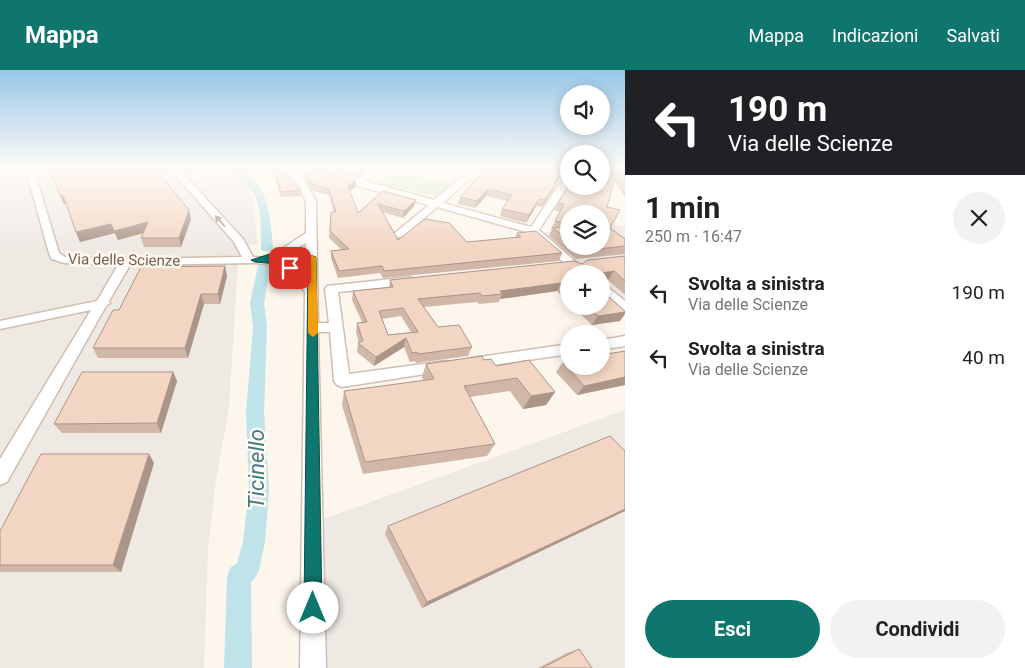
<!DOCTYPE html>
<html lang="it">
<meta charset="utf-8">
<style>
body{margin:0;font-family:Roboto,sans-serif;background:#f2f2f2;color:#222;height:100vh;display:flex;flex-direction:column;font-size:19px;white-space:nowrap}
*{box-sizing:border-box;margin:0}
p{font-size:16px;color:#767676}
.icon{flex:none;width:28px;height:28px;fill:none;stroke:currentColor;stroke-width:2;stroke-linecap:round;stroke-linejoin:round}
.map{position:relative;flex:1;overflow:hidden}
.panel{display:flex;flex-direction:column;background:#fff;width:400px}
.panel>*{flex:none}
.hud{background:#202124;color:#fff;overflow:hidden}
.fabs{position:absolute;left:560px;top:15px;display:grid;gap:10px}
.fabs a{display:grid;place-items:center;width:50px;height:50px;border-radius:50%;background:#fff;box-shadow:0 2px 12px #0003;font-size:25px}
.pin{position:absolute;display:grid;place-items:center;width:42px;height:42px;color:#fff;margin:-21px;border-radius:10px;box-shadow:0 2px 8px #0006}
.me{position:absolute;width:55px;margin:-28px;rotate:0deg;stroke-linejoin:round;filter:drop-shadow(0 0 4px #0008)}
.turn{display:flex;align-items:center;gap:18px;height:105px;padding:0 20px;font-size:22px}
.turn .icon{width:65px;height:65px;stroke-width:2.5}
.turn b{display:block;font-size:35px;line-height:42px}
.round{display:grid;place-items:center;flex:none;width:52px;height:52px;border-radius:26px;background:#f2f2f2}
.headline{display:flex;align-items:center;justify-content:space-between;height:85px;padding:0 20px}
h1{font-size:30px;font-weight:700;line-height:38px}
.cta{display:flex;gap:10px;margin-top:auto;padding:10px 20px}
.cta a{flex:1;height:58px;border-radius:30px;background:#0f766e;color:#fff;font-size:20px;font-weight:700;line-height:58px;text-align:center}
.cta a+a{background:#f2f2f2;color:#222}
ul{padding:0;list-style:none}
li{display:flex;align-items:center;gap:15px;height:65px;padding:0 20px}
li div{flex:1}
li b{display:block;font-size:19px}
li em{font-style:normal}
header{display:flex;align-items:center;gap:30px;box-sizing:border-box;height:70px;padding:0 25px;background:#0f766e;color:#fff}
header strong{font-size:24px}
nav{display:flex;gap:28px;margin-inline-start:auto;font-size:18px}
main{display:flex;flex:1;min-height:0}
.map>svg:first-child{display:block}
.industrial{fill:#efe9e4}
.green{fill:#d8ecc9}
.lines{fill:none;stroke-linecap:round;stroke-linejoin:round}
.canal{fill:#bfe3e8;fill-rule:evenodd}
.minor-casing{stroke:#d1beb0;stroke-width:3}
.minor{fill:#fff;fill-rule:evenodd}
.wall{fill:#d1b7a8;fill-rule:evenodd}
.shaded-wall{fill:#aa9588}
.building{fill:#f3d5c3;stroke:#aa9588;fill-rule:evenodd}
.oneway{fill:#af9d94}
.route{fill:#0f766e;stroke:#0a4d48}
.slow{fill:#f59e0b}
.labels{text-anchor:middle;stroke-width:5;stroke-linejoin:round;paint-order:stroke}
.far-street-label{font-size:15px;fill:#7a5c4d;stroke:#fffaf3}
.near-water-label{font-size:22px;font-style:italic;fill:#437c86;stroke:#fffaf3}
</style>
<header>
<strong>Mappa</strong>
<nav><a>Mappa</a><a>Indicazioni</a><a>Salvati</a></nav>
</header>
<main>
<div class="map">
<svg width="625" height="598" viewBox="0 0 625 598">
<rect width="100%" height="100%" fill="#fdf6ec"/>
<path class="industrial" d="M0 97H213L229 103 245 113 252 126 258 175 239 176 229 338 216 410 208 479 204 598H0Z
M625 155V234L601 215V204H588L539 163 569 160V176H601V157Z
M625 340V598H323L318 451Z"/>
<path class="green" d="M395 100 451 114 437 127 377 113Z"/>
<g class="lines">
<path class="canal" d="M220 97C268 97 270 142 273 179L271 181H263L261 179C260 157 264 127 244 111 237 106 227 103 220 97Z
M264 192 270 196 264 233 267 257 264 342 269 420 265 472 259 500 255 508 251 512 252 598H224L227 507 230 498 237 493 243 472 249 420 246 342 253 257 250 233 258 196Z"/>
<defs>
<path id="minor" d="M25 97H33L59 183 65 187 126 189 242 187 234 172 168 97H177L243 169 253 187 279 189 306 185V173L283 186 279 187 274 184 306 163V131L298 114 280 97H289L305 111 316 131 318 253H329L325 219 327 216 410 207 416 211 410 215 338 222 349 304 445 291 450 292 452 296 450 300 342 317 337 315 334 311 330 262H318L326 598H300L305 222 294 207 276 195 255 193 130 195 109 231 110 233 106 236 7 412 0 415V389L91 240 0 259V251L97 231 118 195 64 193 52 189 49 183ZM306 193 305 206 291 195Z
M300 97H315L357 109 375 97H385L365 111 434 130 474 97H483L443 133 531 157 566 105H569V114L539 160 590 204H577L530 163 437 137 403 167H395L394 165 395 163 429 135 354 115Z
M601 214 605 215 625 231V242L620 241 601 224Z
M625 266V276L601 280V270Z
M569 274V284L473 298 468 297 466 293 468 289 473 288Z"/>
</defs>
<use href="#minor" class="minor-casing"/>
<use href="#minor" class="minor"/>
</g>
<path class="wall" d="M273 97 301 120V126L281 127 273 101Z
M325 97H368V99L357 107Z
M601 97H625V127L614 111 607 137 610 158 625 169V184L576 189 549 166 552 159H551L560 142 554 140 558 133 581 118ZM569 144 601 176H569Z
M305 103 356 117 350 121 358 143 383 121 416 130 414 136 403 148 382 142 398 170 467 172 515 167 517 163 562 183 559 191 383 208 380 203 338 208 331 188V181L342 180 329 168 331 142H334L329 125 313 121 305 109Z
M482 107H560L556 114 553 121 542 137 536 136 526 153 500 146 502 139 508 131 486 126 475 138 458 134 460 127Z
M60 126 191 149 181 177H144L141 168 143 163 118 170 115 163 80 172 76 162 66 134H64Z
M625 186V225L608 210 601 211V204H569V233L557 221 500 229 499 232 479 234 477 232 424 237 438 257 472 277 468 286 416 293 415 291 410 292 404 277 374 296 357 282 358 273H359L356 262 357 253 362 252 352 230 353 221 389 217 390 210 582 194ZM401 246 411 262 388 265 382 249Z
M225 196 227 206 220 234H204L188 288H98L93 278 119 240Z
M572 236H601L620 251 592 255Z
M625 281V315L577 325 556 302 563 292Z
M484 290 496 296 555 322 546 335 523 339 510 321 470 327 495 374 487 386 363 404 342 335 344 321 424 311 422 307 426 294Z
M173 302 177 311 161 363H62L54 354Z
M610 366 422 538 385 464 388 456Z
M149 384 154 393 121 502H0V461Z
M579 579 592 598H538L567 583Z"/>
<path class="shaded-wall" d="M239 97H251L239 100Z
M363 97H368V99L357 107V101Z
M563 101 560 107 551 120 554 113Z
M356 111V117L347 123 348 116Z
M556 114 553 121 542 137 545 130Z
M488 119 486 126 475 138 477 131Z
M63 125 67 134H64L60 126Z
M539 129 536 136 526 153 529 145Z
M416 130 414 136 403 148 404 141Z
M189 140 191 149 181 177 179 168Z
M148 152 151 161 118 170 114 161Z
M111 154 115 163 80 172 76 162Z
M225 196 227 206 220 234 218 224Z
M614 201 608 210 601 211V204H596Z
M561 213 557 221 500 229 502 224 500 221Z
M201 224 204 234 188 288 185 278Z
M625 242V244L620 251 592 255 598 246Z
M406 268 404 277 374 296 376 287Z
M173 302 177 311 161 363 157 353Z
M625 307V315L577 325 584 316Z
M555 322 546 335 523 339 531 326Z
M149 384 154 393 121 502 113 495Z
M625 439V441L422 538 427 532Z"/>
<path class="building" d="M53 97H154L189 140 179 168H141L148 152 114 161 111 154 76 162 63 125 60 126 50 99 53 98Z
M273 97H275L301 120 281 122Z
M343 97H363L357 101Z
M492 97H547L563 101 554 113 556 114 545 130 539 129 529 145 502 139 512 125 488 119 477 131 460 127 479 106 482 107Z
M601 97H625V113L617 102 607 137 620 140 610 158 625 169V176L580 181 575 176H601V144H569V154L555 151 564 134 558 133 569 116 581 118 582 116H601Z
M314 98 356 111 348 116 358 143 383 121 416 130 404 141 378 134 398 170 425 149 449 153 467 172 521 167 517 163 536 161 562 183 384 201 382 196 339 201 331 181 349 179 330 161 331 142H336L329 119 313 114 305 103Z
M569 156V171L553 158Z
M625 186V211L614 201 596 204H569V219L561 213 500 221 502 224 482 226 480 223 418 229 438 257 459 255 472 277 418 284 417 282 412 283 406 268 376 287 358 273 363 271 357 253 367 252 353 221 393 217 390 210 574 191 582 194 588 190ZM403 238 418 262 388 265 379 241Z
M225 196 218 224H201L185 278H93L113 240H119L141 197Z
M601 220 625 241V242L598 246 587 236H601Z
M625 281V307L584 316 563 292 569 291V296H601V285Z
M482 286 484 290 491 289 496 296 529 290 555 322 531 326 517 308 464 316 495 374 365 392 344 321 434 309 426 294Z
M82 302H173L157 353 54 354Z
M610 366 625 381V439L427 532 388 456Z
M41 384H149L113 495H0V461Z
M579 579 592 598H542Z"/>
<defs><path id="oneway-solid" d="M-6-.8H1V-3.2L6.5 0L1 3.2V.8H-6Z" transform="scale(1.25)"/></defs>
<use class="oneway" href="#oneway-solid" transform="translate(220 151) rotate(-132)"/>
<linearGradient id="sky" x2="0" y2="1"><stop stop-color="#97c7e8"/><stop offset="0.54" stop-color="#fefbf6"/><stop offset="1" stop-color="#fefbf6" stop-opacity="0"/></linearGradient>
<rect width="625" height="181" fill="url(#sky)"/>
<path class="route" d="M279 181H297L316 187 322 538 319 544 313 547 307 544 304 538 308 189 297 186 271 188C280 189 288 191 295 198L290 201 277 194 255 192 251 190Z"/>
<path class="slow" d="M296 182H302L316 187 318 263 313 267 308 263V189L296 185Z"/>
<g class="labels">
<g class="far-street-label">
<text transform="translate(124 190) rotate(1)" y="5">Via delle Scienze</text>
</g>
<g class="near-water-label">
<text transform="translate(256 399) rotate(-90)" y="8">Ticinello</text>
</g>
</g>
</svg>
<div class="fabs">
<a><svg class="icon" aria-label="sound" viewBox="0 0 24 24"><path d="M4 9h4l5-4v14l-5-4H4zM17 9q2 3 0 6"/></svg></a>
<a><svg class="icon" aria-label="search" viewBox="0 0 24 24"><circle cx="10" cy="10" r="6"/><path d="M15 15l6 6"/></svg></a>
<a><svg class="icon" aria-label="layers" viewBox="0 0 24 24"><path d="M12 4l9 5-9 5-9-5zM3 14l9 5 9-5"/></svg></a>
<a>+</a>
<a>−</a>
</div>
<div class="pin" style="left:290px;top:198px;background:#d93025"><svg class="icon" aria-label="arrive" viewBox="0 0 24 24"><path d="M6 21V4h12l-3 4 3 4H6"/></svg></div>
<svg class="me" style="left:313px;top:538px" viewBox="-20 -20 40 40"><circle r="19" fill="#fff"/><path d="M0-13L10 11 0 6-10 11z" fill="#0f766e"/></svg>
</div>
<section class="panel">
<div class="hud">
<div class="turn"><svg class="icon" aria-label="left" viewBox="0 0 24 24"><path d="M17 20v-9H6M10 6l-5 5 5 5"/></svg><div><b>190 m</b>Via delle Scienze</div></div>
</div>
<div class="headline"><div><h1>1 min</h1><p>250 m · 16:47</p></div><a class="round"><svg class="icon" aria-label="close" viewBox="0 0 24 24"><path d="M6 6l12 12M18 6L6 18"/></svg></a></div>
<ul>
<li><svg class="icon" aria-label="left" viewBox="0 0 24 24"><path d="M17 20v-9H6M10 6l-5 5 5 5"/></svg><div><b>Svolta a sinistra</b><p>Via delle Scienze</p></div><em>190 m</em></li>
<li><svg class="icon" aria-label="left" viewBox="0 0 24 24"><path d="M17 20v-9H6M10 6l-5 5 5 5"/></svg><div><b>Svolta a sinistra</b><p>Via delle Scienze</p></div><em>40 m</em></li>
</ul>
<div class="cta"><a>Esci</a><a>Condividi</a></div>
</section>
</main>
